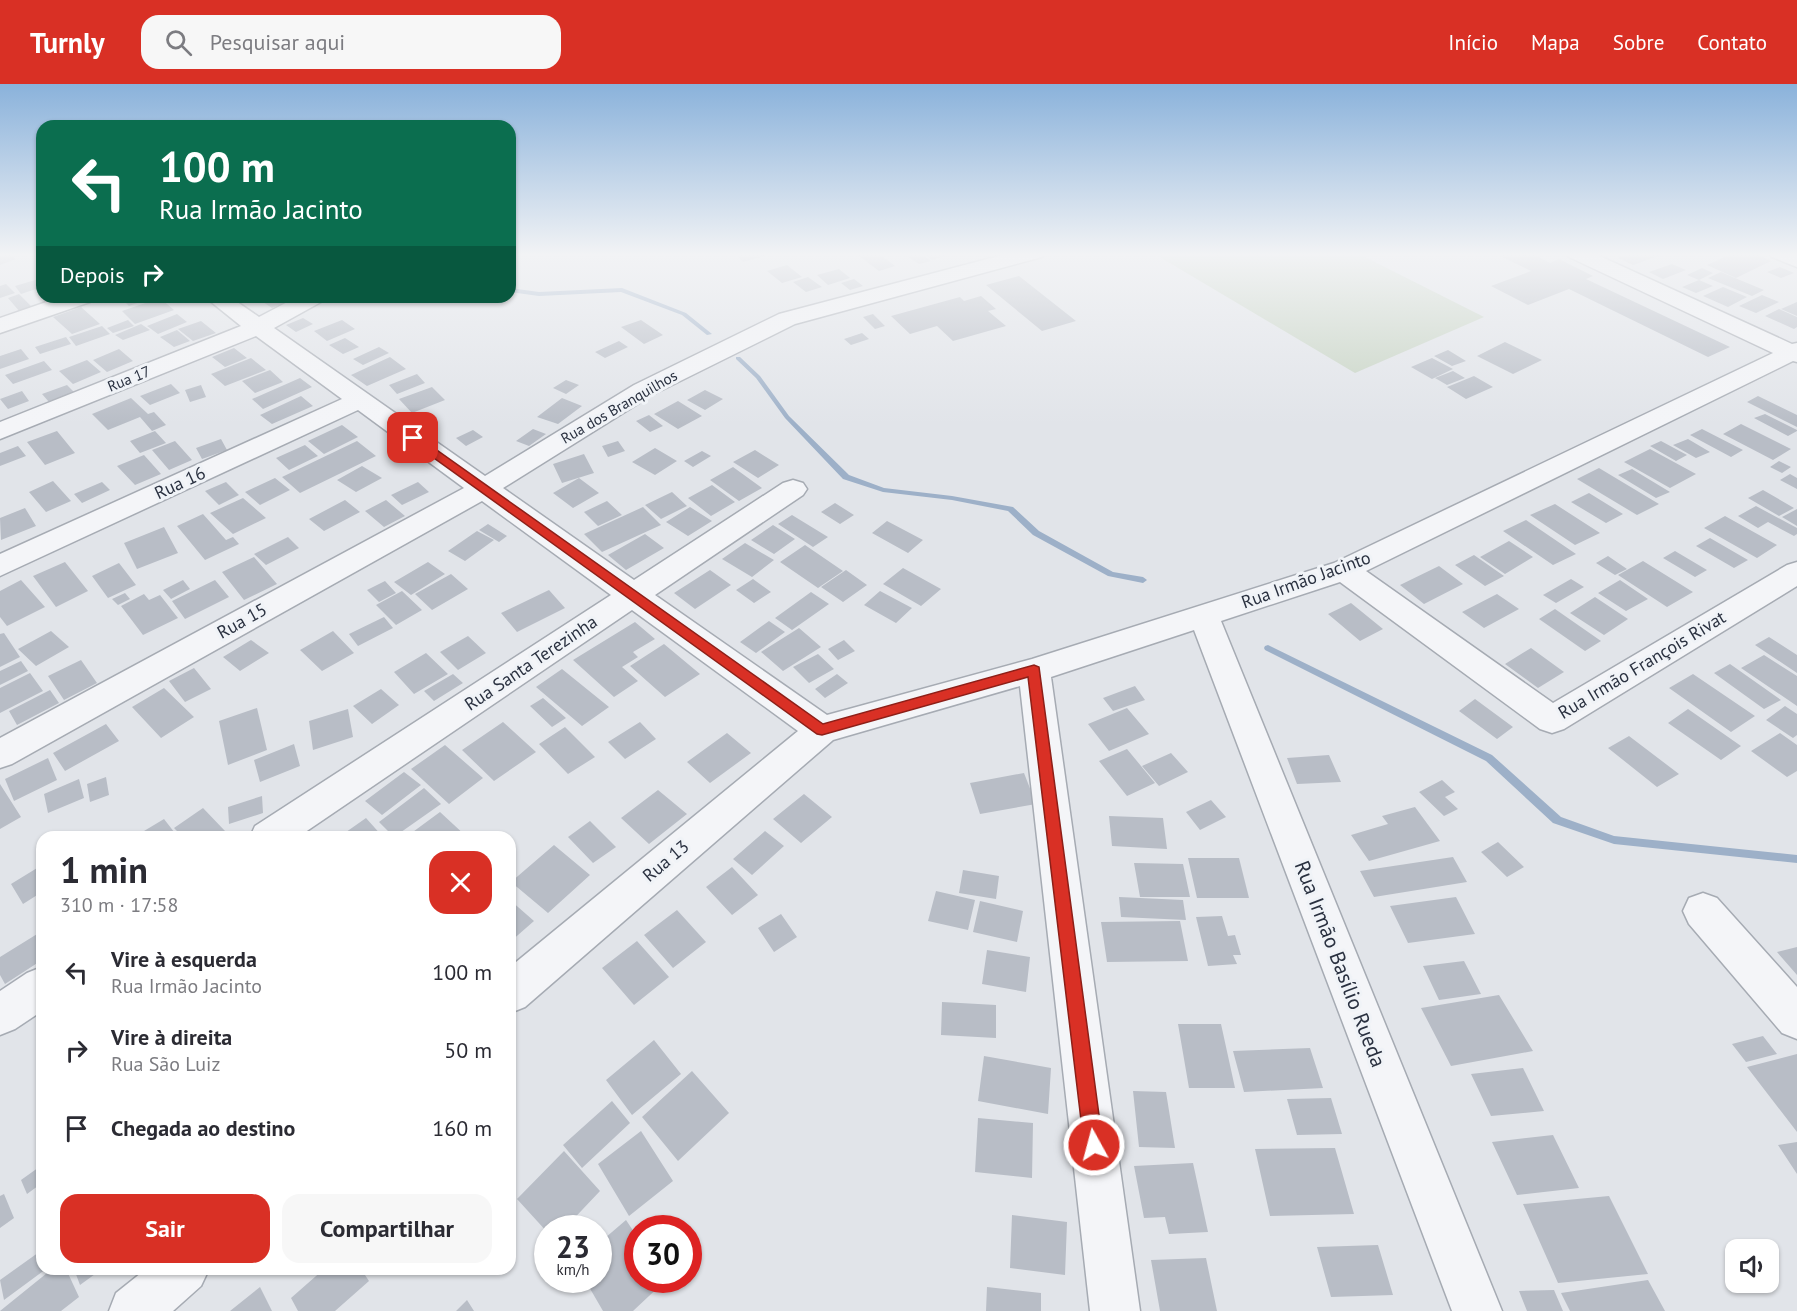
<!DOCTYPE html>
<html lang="pt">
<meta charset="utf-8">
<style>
body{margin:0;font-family:"PT Sans",sans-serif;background:#f7f7f7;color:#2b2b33;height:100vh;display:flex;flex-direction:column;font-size:22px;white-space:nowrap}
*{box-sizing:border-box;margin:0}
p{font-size:20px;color:#7c7c81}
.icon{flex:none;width:33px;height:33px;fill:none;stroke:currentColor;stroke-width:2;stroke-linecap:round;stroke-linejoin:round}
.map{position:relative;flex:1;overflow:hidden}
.details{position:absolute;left:36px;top:747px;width:480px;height:444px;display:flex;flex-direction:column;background:#fff;border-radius:18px;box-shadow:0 2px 4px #0004}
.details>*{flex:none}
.top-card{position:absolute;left:36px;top:36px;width:480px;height:183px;border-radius:18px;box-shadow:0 2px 4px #0004;background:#0b6e4f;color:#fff;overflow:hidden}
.fabs{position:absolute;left:1725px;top:1155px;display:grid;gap:12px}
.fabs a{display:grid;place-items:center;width:54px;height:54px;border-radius:12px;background:#fff;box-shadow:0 2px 4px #0004;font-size:30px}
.speed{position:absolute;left:534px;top:1131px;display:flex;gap:12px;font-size:30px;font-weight:700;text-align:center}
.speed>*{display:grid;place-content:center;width:78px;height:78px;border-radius:50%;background:#fff;box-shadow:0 2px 4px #0004;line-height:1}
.speed small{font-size:15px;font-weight:400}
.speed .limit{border:9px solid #d22;background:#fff;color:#111}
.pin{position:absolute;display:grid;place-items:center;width:51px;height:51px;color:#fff;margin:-26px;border-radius:12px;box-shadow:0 3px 9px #0006}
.me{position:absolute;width:66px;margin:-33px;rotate:353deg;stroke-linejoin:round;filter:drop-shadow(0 0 4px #0008)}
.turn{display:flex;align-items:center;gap:21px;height:126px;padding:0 24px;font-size:27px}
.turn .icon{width:78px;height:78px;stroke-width:2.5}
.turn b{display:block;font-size:42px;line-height:51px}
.then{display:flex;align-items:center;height:57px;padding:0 24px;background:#0003;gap:12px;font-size:22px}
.round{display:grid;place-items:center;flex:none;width:63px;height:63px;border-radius:18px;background:#f7f7f7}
.summary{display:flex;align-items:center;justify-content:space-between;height:102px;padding:0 24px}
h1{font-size:36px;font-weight:700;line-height:45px}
.primary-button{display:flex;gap:12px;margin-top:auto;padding:12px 24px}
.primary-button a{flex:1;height:69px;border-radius:18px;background:#d93025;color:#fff;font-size:24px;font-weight:700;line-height:69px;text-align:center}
.primary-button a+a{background:#f7f7f7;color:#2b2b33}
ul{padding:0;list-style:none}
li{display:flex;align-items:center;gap:18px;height:78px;padding:0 24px}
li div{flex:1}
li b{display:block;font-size:22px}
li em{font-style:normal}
header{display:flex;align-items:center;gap:36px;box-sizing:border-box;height:84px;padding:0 30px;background:#d93025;color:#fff}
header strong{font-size:28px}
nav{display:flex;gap:33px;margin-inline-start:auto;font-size:21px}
.search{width:420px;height:54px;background:#f7f7f7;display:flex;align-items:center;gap:15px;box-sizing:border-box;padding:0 21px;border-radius:18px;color:#7c7c81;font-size:22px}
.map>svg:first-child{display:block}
.green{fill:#c6d3c2}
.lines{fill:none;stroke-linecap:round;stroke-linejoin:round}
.stream{fill:#9db0c8;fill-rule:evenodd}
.building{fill:#b8bdc6}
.minor-casing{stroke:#a6abb3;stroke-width:3}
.minor{fill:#f4f5f8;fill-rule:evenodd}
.route{fill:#d93025;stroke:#8d1f18;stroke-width:1.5}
.labels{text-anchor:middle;stroke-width:6;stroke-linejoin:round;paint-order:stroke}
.far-street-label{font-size:15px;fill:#2a3140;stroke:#f0f3f7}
.street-label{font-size:18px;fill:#2a3140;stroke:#f0f3f7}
.near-street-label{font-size:21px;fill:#2a3140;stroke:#f0f3f7}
</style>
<header>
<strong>Turnly</strong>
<div class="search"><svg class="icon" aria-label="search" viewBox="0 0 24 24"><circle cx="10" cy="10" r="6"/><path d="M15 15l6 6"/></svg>Pesquisar aqui</div>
<nav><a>Início</a><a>Mapa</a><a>Sobre</a><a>Contato</a></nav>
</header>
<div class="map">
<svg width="1797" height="1227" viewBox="0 0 1797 1227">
<rect width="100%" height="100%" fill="#e1e4e9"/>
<path class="green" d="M1153 169H1357L1484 233 1355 289Z"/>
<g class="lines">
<path class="stream" d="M510 204 539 208 622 204 686 229 712 250 707 251 682 231 621 208 539 212 510 208Z
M736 273H740L760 292 789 332 849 391 884 404 952 412 1013 423 1039 447 1113 488 1143 493 1147 496 1143 499 1108 492 1033 451 1008 427 952 416 883 408 843 395 785 334 756 294 736 275Z
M1268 561 1492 671 1561 733 1614 752 1797 771V779L1614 760 1553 739 1486 677 1265 566 1264 564 1265 562Z"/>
</g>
<path class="building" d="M8 169 16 175 0 181V172Z
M735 169H768L769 171 743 178Z
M855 169H878L895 182 879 187Z
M916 169H920L931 177 919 180 907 172Z
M923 169H950L951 170 932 176Z
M1494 169H1531L1550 179 1559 175 1593 192 1586 195 1730 263 1708 273 1569 205 1528 221 1491 202 1531 187Z
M1631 169H1664V170L1633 181 1618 174Z
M1733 169H1754L1771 177 1736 194 1707 181Z
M1672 180 1686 186 1663 195 1649 188Z
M787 181 802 193 782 199 767 187Z
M1780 183 1794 189 1781 194 1767 188Z
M1702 184 1713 189 1699 196 1687 191Z
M839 185 850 194 828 201 817 191Z
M1721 188 1735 194 1764 206 1752 212 1708 194Z
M1019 192 1076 237 1042 247 986 201Z
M808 193 822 203 806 208 793 198Z
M42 194V208L39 204 21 210 15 202Z
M854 195 863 202 850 206 841 199Z
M1699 196 1713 202 1696 209 1682 203Z
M6 200 15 209 0 214V202Z
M1723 203 1747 213 1728 223 1703 212Z
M19 210 32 223 20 228 8 214Z
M1762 211 1779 218 1756 229 1739 222Z
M981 212 996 225 988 227 1006 242 953 257 937 242 910 250 891 232 960 213 964 217Z
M120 213H154L129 222Z
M275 213H282L289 217 272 224 263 218Z
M160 214 174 226 135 240 122 227Z
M1797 218V232L1781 225Z
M81 223 100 240 72 250 53 233Z
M1779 225 1797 233V243L1794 245 1765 232Z
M177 230 187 238 158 250 147 242Z
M873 230 885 242 875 245 863 233Z
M303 234 313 240 296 248 286 241Z
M128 236 134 242 113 249 107 244Z
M342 236 355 245 327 257 314 247Z
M641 236 663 251 644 260 621 243Z
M201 237 216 249 193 257 178 245Z
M141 240 150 246 123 256 115 251Z
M102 242 110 250 76 262 69 253Z
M177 246 190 257 174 263 160 253Z
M862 249 869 255 851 261 844 255Z
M66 253 71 260 40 270 35 263Z
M345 254 359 263 343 270 329 261Z
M619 257 628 263 605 274 595 268Z
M1505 258 1542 276 1513 290 1477 272Z
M379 263 389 269 363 281 353 275Z
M234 264 247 274 225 283 212 273Z
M21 265 29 275 0 285V272Z
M119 265 133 277 107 288 93 276Z
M1448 266 1466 277 1452 282 1434 272Z
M390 273 406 285 367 302 351 291Z
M251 274 266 286 225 302 211 290Z
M1432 274 1453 285 1432 295 1411 283Z
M87 276 101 288 73 300 59 287Z
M44 277 52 286 13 300 5 291Z
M270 286 283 298 255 309 242 297Z
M1453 287 1465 294 1447 301 1435 294Z
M417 290 425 299 397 310 389 301Z
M1474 292 1493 303 1466 315 1447 303Z
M300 294 312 303 263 325 252 315Z
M566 296 579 301 566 310 553 304Z
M171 300 180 309 150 321 140 312Z
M67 301 74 308 49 318 42 310Z
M201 301 206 313 190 318 185 306Z
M432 303 445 316 412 329 399 315Z
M705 306 723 315 705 326 687 316Z
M22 307 29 317 8 325 0 315Z
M301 312 313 322 272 340 260 331Z
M1758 312 1797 331V343L1747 318Z
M131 314 148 330 154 328 166 341 152 347 140 333 108 346 92 330Z
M562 314 582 322 558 340 537 333Z
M678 317 702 332 678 345 654 330Z
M1765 330 1797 346V347L1788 352 1754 334Z
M649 331 663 342 650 348 636 337Z
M1741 340 1791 365 1773 376 1723 350Z
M342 341 358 353 324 370 308 357Z
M533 345 546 350 529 362 516 357Z
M1702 345 1743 366 1731 373 1690 351Z
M473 346 483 353 466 362 456 354Z
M57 347 75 369 45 381 27 358Z
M155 347 166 359 140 369 130 357Z
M221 355 227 366 202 375 196 364Z
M1688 355 1710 368 1696 374 1673 361Z
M175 357 192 376 169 386 152 366Z
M357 357 376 372 300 409 282 393Z
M618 357 625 367 608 373 602 362Z
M1661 357 1687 371 1676 377 1650 362Z
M305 361 318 372 289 386 276 374Z
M18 362 26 372 0 382V369Z
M655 364 677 377 655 391 632 378Z
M1650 365 1696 390 1670 404 1624 378Z
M755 366 779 381 758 394 733 378Z
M702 367 711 372 693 383 684 377Z
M584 370 594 389 562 399 553 380Z
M144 371 161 390 135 401 117 382Z
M1779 377 1791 383 1782 389 1770 383Z
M362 382 382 394 356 408 337 396Z
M733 383 762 404 739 417 710 396Z
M1599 384 1659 420 1637 431 1577 395Z
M1632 385 1670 408 1656 414 1618 391Z
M1790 390 1797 394V405L1780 396Z
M275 394 290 406 260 421 245 408Z
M579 394 599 409 573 424 553 409Z
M53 397 71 417 46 428 29 408Z
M102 398 110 406 82 419 74 410Z
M226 398 239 411 219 421 205 407Z
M418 398 429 408 402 421 391 411Z
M712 401 735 418 711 432 688 414Z
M1763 406 1794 424 1779 432 1748 414Z
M672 408 687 422 661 435 645 421Z
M1589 409 1623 430 1606 439 1571 418Z
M243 414 266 434 233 450 210 429Z
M345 416 360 428 324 447 309 435Z
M386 416 405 432 384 443 365 427Z
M607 417 622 431 598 442 584 428Z
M835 419 854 431 840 440 821 428Z
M1555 420 1600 449 1575 461 1530 431Z
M1756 422 1797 444V450L1794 452 1768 438 1758 444 1738 432Z
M643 423 661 441 602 468 584 450Z
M690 423 712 437 688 452 666 438Z
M25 424 36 442 1 456 0 434Z
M1797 425V442L1782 433Z
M203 430 226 456 233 453 239 460 205 476 177 442Z
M792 431 828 453 813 463 778 440Z
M1725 432 1777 461 1757 474 1704 444Z
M1526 436 1576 470 1553 481 1503 447Z
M887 437 923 456 908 469 872 449Z
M488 440 507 452 499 458 479 446Z
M773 441 795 455 774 470 751 456Z
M164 443 178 469 137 485 124 459Z
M477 447 494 456 465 477 448 467Z
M645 450 664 464 626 486 608 471Z
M288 453 299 464 266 481 254 470Z
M1710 454 1748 476 1734 484 1696 462Z
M1509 457 1533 473 1505 490 1480 473Z
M745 459 774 476 752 493 722 475Z
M805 461 843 487 818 504 780 478Z
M1675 467 1707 486 1695 493 1663 474Z
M1474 471 1504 492 1485 502 1455 481Z
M1608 472 1627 485 1615 491 1596 479Z
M254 473 277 500 244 516 222 488Z
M1643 477 1693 508 1667 523 1618 491Z
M65 478 88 507 56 523 33 492Z
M428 478 445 490 411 511 394 498Z
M119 479 136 501 108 514 92 492Z
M1439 482 1463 500 1424 520 1400 501Z
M903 484 941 505 921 522 883 500Z
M710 486 731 501 695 525 674 509Z
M846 486 867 501 843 518 821 503Z
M451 490 468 505 432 526 415 510Z
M753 495 771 508 754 519 736 506Z
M1571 495 1584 503 1556 519 1543 511Z
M21 496 45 523 7 542 0 533V507Z
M183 496 190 505 171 515 163 506Z
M215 496 229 513 185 535 172 517Z
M1620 496 1648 515 1626 527 1598 509Z
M385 497 396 509 379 518 367 506Z
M549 506 565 524 517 548 501 529Z
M402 507 422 526 396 541 376 521Z
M880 507 912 524 896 539 864 521Z
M811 508 829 520 792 546 775 534Z
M125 509 130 515 118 521 112 515Z
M144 510 149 516 160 511 178 534 143 551 121 522Z
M1497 510 1519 525 1484 544 1462 528Z
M1595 513 1628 535 1604 551 1570 529Z
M1351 519 1383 545 1360 557 1328 530Z
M1555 525 1601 557 1585 567 1539 535Z
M384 533 393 544 358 562 349 550Z
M769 537 785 548 756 569 740 558Z
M635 538 655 555 633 568 638 573 622 583 638 597 614 613 573 576Z
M799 544 821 563 783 587 761 568Z
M51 547 69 563 36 582 18 565Z
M333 547 354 569 322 587 300 566Z
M4 549 20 573 0 583V550Z
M468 552 486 569 458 586 440 568Z
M1769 553 1797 571V589L1755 561Z
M251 556 269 569 240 587 223 573Z
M844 556 855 567 838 576 828 565Z
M664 560 700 590 665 613 630 582Z
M1531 564 1564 588 1538 604 1505 580Z
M426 569 448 590 414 610 394 588Z
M818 570 834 585 809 599 793 583Z
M1764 571 1797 592V622L1741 584Z
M81 576 97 599 64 616 48 592Z
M21 577 28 587 0 601V587Z
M1730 580 1781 616 1764 625 1714 589Z
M194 584 211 605 185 618 169 597Z
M562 585 609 623 582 642 536 603Z
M30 589 43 607 0 629V604Z
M453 590 463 599 434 617 424 607Z
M837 590 848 599 825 614 815 605Z
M1693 590 1755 632 1731 648 1669 604Z
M1135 602 1145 616 1113 627 1103 614Z
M164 604 194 633 161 654 132 623Z
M381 605 399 621 372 640 353 622Z
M50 606 59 619 17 641 9 627Z
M543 614 566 634 552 643 530 622Z
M1475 615 1513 643 1497 655 1459 627Z
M1785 622 1797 630V651L1793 654 1766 636Z
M257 624 267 666 228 681 219 637Z
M1127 624 1149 650 1109 667 1088 640Z
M348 625 353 653 313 666 309 637Z
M1688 625 1741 662 1721 676 1668 639Z
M503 638 536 668 494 697 462 666Z
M640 638 656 655 625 675 608 658Z
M106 640 119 657 65 687 53 669Z
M565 643 595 673 568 690 539 660Z
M727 649 751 669 710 699 687 678Z
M1780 649 1797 661V687L1787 693 1751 667Z
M1629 652 1679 690 1657 703 1608 664Z
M294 660 300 682 260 698 254 676Z
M445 661 483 694 449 720 411 685Z
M1127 665 1155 699 1127 712 1099 677Z
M1171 669 1188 688 1159 702 1142 682Z
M1329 671 1341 698 1297 700 1287 674Z
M48 674 57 696 14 717 5 695Z
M404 688 421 701 382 731 365 717Z
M1024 689 1036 720 980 730 970 699Z
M106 693 109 711 90 718 87 700Z
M79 695 84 714 48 729 44 710Z
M1442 696 1455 708 1445 713 1458 725 1444 732 1419 708Z
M0 700 21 733 0 745Z
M424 704 441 720 394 753 379 738Z
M658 706 687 730 649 760 621 734Z
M804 710 832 733 801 759 773 735Z
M262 712 263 729 229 740 228 723Z
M1211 716 1226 733 1200 746 1186 728Z
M1415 723 1440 757 1369 777 1351 751 1388 740 1382 732Z
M203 724 225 747 217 753H183L174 744Z
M440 728 467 753H406Z
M1109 732 1163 734 1167 765 1112 762Z
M366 734 383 753H339Z
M164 735 178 753H134Z
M590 737 616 763 593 779 568 753Z
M765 747 784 762 752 791 733 775Z
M1498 758 1524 783 1507 793 1481 768Z
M554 761 590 791 548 829 511 798Z
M1453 773 1467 798 1374 813 1360 787Z
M1188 774H1239L1249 814H1197Z
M1134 779 1183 780 1190 813H1140Z
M42 781V808L23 820 11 800Z
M732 783 758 811 732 831 706 803Z
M963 786 999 792 996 815 959 809Z
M936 807 975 816 968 846 928 837Z
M1119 813 1183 816 1186 836 1121 833Z
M1456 813 1475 850 1408 859 1390 822Z
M510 816 534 837 510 858Z
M980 817 1023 827 1017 858 973 848Z
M677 826 706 858 673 884 644 851Z
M781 830 797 853 774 868 758 844Z
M1222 832 1228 852 1235 851 1241 871H1233L1237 880 1208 882 1196 833Z
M1180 837 1188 877 1107 878 1101 838Z
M42 847V876L5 900 0 891V873Z
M637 857 669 893 634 921 602 884Z
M1797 863V891L1777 868Z
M987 866 1030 873 1026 908 982 900Z
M1464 877 1481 910 1439 916 1423 882Z
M1499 911 1533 967 1451 982 1421 924Z
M942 918 996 921V954L941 951Z
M1178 940H1221L1235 1004H1189Z
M1763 952 1777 970 1746 978 1732 960Z
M654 956 681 990 632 1031 606 996Z
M1310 964 1323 1004 1244 1008 1233 967Z
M1797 970V1048L1747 983Z
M984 972 1051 984 1048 1030 978 1017Z
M1523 984 1544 1027 1491 1032 1471 990Z
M692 987 729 1029 678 1077 642 1033Z
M1133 1007 1166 1008 1175 1064 1139 1063Z
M1331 1014 1342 1050 1297 1051 1287 1015Z
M612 1017 630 1039 582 1084 563 1061Z
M978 1034 1033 1039 1032 1094 975 1088Z
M641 1047 673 1097 629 1132 598 1080Z
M1553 1051 1579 1104 1517 1111 1492 1058Z
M1797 1058V1090L1778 1061Z
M1335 1064 1354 1130 1270 1132 1255 1065Z
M564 1067 600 1107 565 1144H548V1149L517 1115Z
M1193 1079 1208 1148 1169 1150 1165 1133 1144 1134 1134 1082Z
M42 1081V1099L27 1110 21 1096Z
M4 1110 14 1134 0 1144V1112Z
M1609 1112 1648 1190 1558 1199 1523 1120Z
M1012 1131 1067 1138 1065 1191 1010 1184Z
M626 1136 638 1154V1196L665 1197 633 1227H603L585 1196H598V1160Z
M1378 1161 1393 1211 1331 1213 1317 1163Z
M42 1166V1185H46L4 1216 0 1196Z
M1206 1174 1217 1227H1160L1151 1176Z
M52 1185H66L79 1213 61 1227H0Z
M74 1185H102L80 1201Z
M324 1185H361L369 1197 335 1227H298L291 1214Z
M1648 1196 1665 1227H1570L1561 1209Z
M260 1203 272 1227H230Z
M987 1203 1041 1209V1227H986Z
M1554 1206 1563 1227H1527L1519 1207Z
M467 1216 474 1227H456Z"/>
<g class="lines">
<defs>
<path id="minor" d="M1010 169H1045L1042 173 795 240 652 311 503 404 634 496 783 399 793 396 803 399 807 405 803 411 655 511 827 631 1032 575 1334 479 1773 269 1569 173 1566 169H1593L1792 260 1797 259V278L1793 277 1366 487 1553 619 1787 481 1797 478V502L1564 645 1552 649 1540 645 1340 498 1221 537 1502 1227H1452L1194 546 1051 593 1140 1227H1090L1020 602 833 656 525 923 510 929V883L798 647 632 526 298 753H250L255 742 611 511 482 417 12 680 0 684V654L464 404 358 326 0 492V470L342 315 256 252 0 355V338L241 242 205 213H230L259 233 297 213H324L321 218 274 244 485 392 634 301 779 230Z
M1769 169H1797V183L1772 173Z
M61 213H93L90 218 0 249V234Z
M1703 809 1717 814 1797 903V955L1782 949 1689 840 1683 827 1689 814Z
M42 883V927L15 945 0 951V907L27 889Z
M146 1185H209L201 1202 173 1227H109L116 1209Z"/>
</defs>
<use href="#minor" class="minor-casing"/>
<use href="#minor" class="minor"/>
</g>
<linearGradient id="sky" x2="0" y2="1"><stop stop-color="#8ab2db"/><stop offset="0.5" stop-color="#f2f3f5"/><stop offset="1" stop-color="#f2f3f5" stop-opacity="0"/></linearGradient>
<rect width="1797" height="341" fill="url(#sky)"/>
<path class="route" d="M409 352H417L823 640 1034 581 1039 583 1103 1061 1100 1068 1094 1070 1087 1068 1084 1061 1028 593 822 651 817 650 409 356Z"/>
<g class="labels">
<g class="far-street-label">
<text transform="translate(129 295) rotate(-22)" y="5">Rua 17</text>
<text transform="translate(619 323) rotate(-30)" y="5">Rua dos Branquilhos</text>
</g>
<g class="street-label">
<text transform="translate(180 399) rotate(-25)" y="6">Rua 16</text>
<text transform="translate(1306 496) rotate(-20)" y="6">Rua Irmão Jacinto</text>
<text transform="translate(242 537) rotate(-29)" y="6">Rua 15</text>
<text transform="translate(531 579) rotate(-34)" y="6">Rua Santa Terezinha</text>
<text transform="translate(1642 581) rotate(-31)" y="6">Rua Irmão François Rivat</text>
<text transform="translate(666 777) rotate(-40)" y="6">Rua 13</text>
</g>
<g class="near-street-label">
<text transform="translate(1340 880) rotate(69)" y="7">Rua Irmão Basílio Rueda</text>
</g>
</g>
</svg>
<div class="fabs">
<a><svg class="icon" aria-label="sound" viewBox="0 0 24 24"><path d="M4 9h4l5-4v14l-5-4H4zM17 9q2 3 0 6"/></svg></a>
</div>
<div class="speed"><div>23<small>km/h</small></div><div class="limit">30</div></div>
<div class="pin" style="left:413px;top:354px;background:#d93025"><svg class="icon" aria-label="arrive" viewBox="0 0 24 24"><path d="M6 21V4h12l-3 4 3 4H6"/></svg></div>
<svg class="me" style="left:1094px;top:1061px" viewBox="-20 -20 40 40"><circle r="17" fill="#d93025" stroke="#fff" stroke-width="3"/><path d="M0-11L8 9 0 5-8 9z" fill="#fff"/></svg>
<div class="top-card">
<div class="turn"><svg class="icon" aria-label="left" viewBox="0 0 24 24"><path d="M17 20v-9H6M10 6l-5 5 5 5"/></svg><div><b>100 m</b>Rua Irmão Jacinto</div></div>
<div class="then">Depois<svg class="icon" aria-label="right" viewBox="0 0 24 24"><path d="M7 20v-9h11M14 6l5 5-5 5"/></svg></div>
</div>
<section class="details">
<div class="summary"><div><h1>1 min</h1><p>310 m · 17:58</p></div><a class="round" style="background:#d93025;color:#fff"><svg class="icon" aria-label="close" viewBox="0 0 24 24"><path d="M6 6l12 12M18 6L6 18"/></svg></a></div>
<ul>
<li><svg class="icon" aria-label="left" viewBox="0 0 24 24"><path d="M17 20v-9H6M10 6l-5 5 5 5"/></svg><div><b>Vire à esquerda</b><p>Rua Irmão Jacinto</p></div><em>100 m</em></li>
<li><svg class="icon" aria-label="right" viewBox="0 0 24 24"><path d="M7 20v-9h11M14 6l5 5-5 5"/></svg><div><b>Vire à direita</b><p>Rua São Luiz</p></div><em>50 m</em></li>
<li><svg class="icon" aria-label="arrive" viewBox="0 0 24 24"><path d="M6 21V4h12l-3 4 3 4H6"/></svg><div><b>Chegada ao destino</b></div><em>160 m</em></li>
</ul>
<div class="primary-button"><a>Sair</a><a>Compartilhar</a></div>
</section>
</div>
